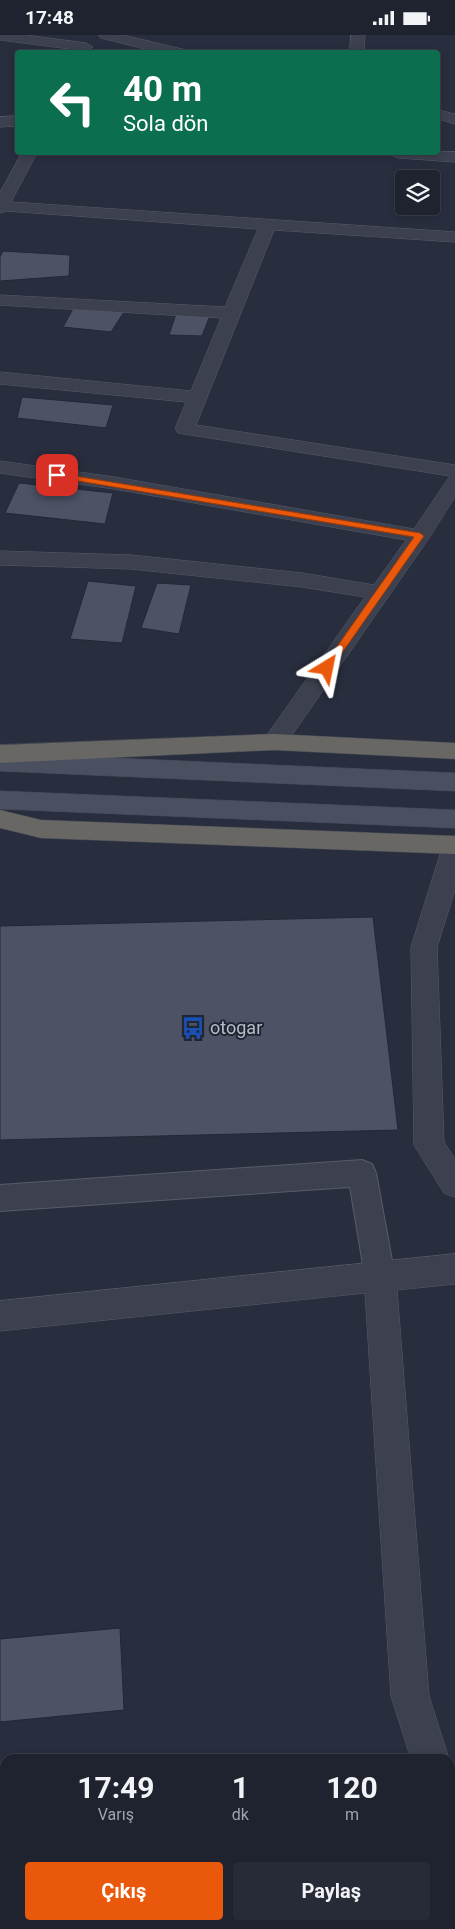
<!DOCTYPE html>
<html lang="tr">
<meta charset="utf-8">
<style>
body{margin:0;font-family:Roboto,sans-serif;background:#272a37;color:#f1f3f6;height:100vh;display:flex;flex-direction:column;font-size:19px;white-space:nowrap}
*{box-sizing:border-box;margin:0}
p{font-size:16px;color:#a1a4aa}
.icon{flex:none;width:28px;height:28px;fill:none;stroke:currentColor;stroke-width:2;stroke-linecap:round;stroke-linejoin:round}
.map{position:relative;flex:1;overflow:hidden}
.side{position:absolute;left:0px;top:1719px;width:455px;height:176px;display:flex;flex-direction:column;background:#1f222f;border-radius:15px 15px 0 0;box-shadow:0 2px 8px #0003,0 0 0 1px #3c3f4b}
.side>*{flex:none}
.guide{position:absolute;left:15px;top:15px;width:425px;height:105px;border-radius:5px;box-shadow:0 2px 8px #0003,0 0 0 1px #3c3f4b;background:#0b6e4f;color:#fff;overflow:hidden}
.fabs{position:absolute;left:395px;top:135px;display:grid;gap:10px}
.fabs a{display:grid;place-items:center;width:45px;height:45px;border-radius:5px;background:#1f222f;box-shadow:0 2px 8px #0003,0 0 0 1px #3c3f4b;font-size:25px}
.pin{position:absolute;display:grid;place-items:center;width:42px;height:42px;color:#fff;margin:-21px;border-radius:10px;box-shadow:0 2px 8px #0006}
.me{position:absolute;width:55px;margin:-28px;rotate:35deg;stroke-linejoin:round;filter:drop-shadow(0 0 4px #0008)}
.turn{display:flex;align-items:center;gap:18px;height:105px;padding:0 25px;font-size:22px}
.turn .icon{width:65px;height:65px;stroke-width:2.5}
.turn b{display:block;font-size:35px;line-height:42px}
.eta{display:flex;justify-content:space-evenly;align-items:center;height:85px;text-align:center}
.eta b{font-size:30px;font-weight:700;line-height:35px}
.cta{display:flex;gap:10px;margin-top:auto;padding:10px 25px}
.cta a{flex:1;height:58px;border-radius:5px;background:#ea580c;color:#fff;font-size:20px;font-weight:700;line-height:58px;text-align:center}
.cta a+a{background:#272a37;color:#f1f3f6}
.status{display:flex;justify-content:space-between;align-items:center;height:35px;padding:0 25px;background:#1f222f;direction:ltr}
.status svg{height:14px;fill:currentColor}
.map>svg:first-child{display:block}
.building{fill:#4d5365;stroke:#232836}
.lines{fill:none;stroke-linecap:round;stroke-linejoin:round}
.service-casing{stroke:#575c69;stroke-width:2}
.minor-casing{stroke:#575c69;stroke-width:1}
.secondary-casing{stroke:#464a58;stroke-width:1}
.trunk-casing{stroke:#444956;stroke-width:1}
.service{fill:#3d414f;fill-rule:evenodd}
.minor{fill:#3d414f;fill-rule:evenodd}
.secondary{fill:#4b5061;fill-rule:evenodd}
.trunk{fill:#686764;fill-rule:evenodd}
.route{fill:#ea580c;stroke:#983908}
.labels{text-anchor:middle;stroke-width:4;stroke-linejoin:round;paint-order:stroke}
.poi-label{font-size:18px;fill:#b9bdc9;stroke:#212634;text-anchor:start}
</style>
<div class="status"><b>17:48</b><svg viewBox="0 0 49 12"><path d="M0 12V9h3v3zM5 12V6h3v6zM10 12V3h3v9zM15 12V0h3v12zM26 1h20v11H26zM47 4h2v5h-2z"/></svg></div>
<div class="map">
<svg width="455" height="1894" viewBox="0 0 455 1894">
<rect width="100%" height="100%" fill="#292e3f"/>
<path class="building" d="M3 216 70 220 69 241 0 246V222Z
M74 272 124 277 111 297 63 292Z
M211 278 202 301 169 300 176 279Z
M22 362 113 370 106 393 17 383Z
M19 448 113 458 105 489 5 478Z
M88 546 136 551 122 608 70 604Z
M157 548 191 550 179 599 141 593Z
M373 882 398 1095 0 1105V891Z
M120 1593 124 1675 0 1687V1604Z
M246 1890H377L378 1894H247Z"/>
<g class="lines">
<defs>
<path id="service" d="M362 1125 372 1129 376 1138 395 1242 391 1252 380 1256 369 1252 365 1242 350 1152 0 1176V1150Z"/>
<path id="minor" d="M0 0H25L86 8 93 12 86 16 0 5Z
M99 0H123L186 15 188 18H161L101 3Z
M351 0H365L364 18H350Z
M438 75 455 79V89L438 84Z
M18 81V91L0 92V82Z
M455 117V127L399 123 393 121 391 118Z
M22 118H37L11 167 455 197V207L274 195 196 390 455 430V462L427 506 283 713 274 715 265 713 262 707 365 562 302 552 131 534 0 530V516L131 520 302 538 374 550 406 505 114 454 0 438V426L114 442 414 494 450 441 178 398 175 394 186 367 0 349V337L191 356 221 283 0 270V260L225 272 258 194 6 176 0 178V158Z
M455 804V855L437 912 444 1107 455 1124V1162L444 1158 414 1110 411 912 442 813 446 806Z
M455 1219V1249L397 1255 429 1661 449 1724H411L391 1661 365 1258 0 1296V1266Z
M450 1767 455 1769V1823L450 1821Z"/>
<path id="secondary" d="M0 718 455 738V756L0 736Z
M0 756 455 775V793L0 774Z"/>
<path id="trunk" d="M274 699 455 708V724L274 715 0 728V710Z
M0 775 41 785 455 801V819L41 803 0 793Z"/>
</defs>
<use href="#service" class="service-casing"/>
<use href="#minor" class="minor-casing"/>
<use href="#secondary" class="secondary-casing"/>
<use href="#trunk" class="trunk-casing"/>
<use href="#service" class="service"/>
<use href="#minor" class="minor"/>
<use href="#secondary" class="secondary"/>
<use href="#trunk" class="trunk"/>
</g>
<path class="route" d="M57 438 420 498 424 501 330 635 327 636 322 633 324 630 414 502 54 442 53 440Z"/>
<defs>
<symbol id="bus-bare" viewBox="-9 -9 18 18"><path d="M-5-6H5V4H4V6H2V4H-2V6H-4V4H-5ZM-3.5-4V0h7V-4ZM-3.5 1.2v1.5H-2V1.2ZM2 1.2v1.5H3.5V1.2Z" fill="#1a4fb4" stroke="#212634" stroke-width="2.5" paint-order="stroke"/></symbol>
</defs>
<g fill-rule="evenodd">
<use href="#bus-bare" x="177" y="977" width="32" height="32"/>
</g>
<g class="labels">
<g class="poi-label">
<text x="210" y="999">otogar</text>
</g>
</g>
</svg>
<div class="fabs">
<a><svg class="icon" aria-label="layers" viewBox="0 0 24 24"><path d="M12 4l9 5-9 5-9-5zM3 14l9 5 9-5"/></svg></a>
</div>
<div class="pin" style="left:57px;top:440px;background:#d93025"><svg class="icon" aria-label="arrive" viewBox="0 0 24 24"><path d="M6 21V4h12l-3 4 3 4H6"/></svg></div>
<svg class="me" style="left:327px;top:633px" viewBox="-20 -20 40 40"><path d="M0-17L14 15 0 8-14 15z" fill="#ea580c" stroke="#fff" stroke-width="4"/></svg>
<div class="guide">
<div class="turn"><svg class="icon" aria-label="left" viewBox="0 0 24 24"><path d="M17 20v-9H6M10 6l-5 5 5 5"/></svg><div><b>40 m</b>Sola dön</div></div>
</div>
<section class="side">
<div class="eta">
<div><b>17:49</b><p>Varış</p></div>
<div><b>1</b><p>dk</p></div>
<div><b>120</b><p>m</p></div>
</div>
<div class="cta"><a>Çıkış</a><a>Paylaş</a></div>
</section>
</div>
